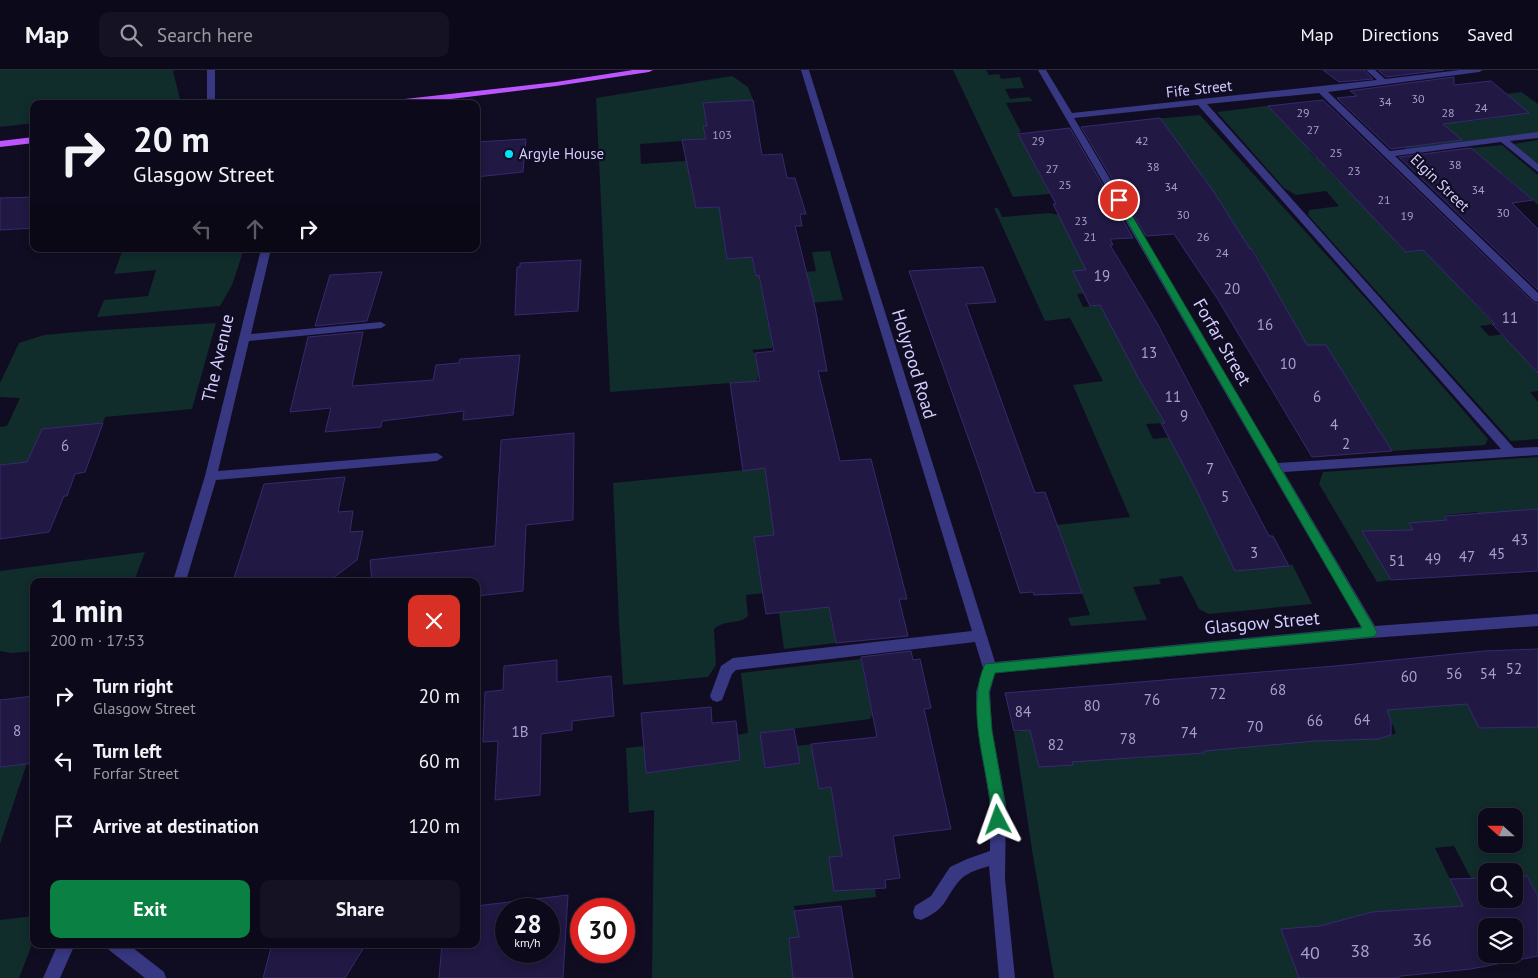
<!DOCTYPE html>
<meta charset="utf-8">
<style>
body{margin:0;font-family:"PT Sans",sans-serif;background:#151323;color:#f1f3f6;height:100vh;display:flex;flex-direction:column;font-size:19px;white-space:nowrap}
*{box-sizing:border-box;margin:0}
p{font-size:16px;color:#9a9aa2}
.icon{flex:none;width:28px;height:28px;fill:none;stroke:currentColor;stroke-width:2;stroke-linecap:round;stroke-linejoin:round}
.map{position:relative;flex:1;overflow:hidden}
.drawer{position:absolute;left:30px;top:508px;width:450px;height:370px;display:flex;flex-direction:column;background:#0c0a1a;border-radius:10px;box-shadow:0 2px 8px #0003,0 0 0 1px #2c2b39}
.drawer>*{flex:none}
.banner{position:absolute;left:30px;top:30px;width:450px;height:152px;border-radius:10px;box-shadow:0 2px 8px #0003,0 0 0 1px #2c2b39;background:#0c0a1a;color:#f1f3f6;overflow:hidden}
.needle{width:32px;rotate:291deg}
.buttons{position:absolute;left:1478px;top:738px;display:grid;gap:10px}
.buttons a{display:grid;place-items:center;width:45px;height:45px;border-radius:10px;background:#0c0a1a;box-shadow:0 2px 8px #0003,0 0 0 1px #2c2b39;font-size:25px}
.speed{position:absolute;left:495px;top:828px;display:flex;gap:10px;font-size:25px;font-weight:700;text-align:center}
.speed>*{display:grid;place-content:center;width:65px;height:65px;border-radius:50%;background:#0c0a1a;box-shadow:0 2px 8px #0003,0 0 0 1px #2c2b39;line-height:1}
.speed small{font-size:12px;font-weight:400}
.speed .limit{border:8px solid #d22;background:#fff;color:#111}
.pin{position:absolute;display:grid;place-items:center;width:42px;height:42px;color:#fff;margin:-21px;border:2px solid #fff;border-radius:50%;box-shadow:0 1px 5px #0007}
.me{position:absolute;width:55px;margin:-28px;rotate:356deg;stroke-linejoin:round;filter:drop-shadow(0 0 4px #0008)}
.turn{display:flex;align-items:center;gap:18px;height:105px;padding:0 20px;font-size:22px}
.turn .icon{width:65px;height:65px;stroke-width:2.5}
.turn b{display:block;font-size:35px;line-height:42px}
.lanes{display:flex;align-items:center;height:48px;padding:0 20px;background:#0003;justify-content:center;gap:25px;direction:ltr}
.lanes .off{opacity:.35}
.round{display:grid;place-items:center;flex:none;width:52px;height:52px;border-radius:10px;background:#151323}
.headline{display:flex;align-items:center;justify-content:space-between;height:85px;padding:0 20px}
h1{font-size:30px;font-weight:600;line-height:38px}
.button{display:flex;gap:10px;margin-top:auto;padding:10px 20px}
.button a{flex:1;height:58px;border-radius:10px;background:#0b8043;color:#fff;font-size:20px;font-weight:600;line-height:58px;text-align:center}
.button a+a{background:#151323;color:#f1f3f6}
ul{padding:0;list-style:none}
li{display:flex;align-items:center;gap:15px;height:65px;padding:0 20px}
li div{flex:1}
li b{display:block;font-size:19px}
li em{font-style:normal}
header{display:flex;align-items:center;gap:30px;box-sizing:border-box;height:70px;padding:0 25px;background:#0c0a1a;border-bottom:1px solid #2c2b39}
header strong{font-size:24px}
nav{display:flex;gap:28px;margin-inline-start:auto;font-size:18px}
.search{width:350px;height:45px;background:#151323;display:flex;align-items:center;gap:12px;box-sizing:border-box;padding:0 18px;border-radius:10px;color:#9a9aa2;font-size:19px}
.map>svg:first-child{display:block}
.green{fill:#102c2b;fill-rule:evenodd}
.building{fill:#211843;stroke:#372a70;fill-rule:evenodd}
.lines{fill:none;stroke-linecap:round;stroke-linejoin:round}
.minor{fill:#383782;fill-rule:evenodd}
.major{fill:#bd55ff;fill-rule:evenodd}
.route{fill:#0b8043;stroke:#07532c}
.poi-dot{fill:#00e3f9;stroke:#100d22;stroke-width:2}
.labels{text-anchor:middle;stroke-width:4.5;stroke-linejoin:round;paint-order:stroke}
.far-number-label{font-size:12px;fill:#a6a0d0}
.far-street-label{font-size:15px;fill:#d3ceff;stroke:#100d22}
.far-poi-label{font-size:15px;fill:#d3ceff;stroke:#100d22;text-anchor:start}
.number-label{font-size:15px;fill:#a6a0d0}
.street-label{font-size:18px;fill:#d3ceff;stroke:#100d22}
.near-number-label{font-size:18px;fill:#a6a0d0}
</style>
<header>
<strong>Map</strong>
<div class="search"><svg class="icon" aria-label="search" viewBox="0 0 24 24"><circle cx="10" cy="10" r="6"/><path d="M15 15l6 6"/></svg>Search here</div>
<nav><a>Map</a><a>Directions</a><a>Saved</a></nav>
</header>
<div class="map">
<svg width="1538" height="908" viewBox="0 0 1538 908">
<rect width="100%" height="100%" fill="#100d22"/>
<path class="green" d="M0 0H175L173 1 180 29 171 34H34V53L0 57Z
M953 0H986L989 5 999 4 1001 9 1020 7 1024 18 1005 19 1010 29 1029 27 1033 31 1006 33 1021 62 1018 63 1050 124 1013 127Z
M732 6 748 17 753 30 703 33 707 56H703L707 77 684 82 682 71 640 74 641 94 685 91V87L708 82 694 126 696 138 721 137 727 189 752 187 756 206 816 201 812 182 830 181 843 230 766 237 773 274 772 278 752 280C758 286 761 303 757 311L610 322 596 28Z
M1521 22 1538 34V63L1406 79 1380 54H1443L1496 48 1476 29 1510 45 1528 43 1506 24Z
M1273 35 1279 41 1332 77 1309 81 1316 88 1331 86 1325 97 1339 112 1356 110 1398 174 1406 182 1425 180 1494 254 1480 256 1489 266 1505 264 1513 276 1538 303V321L1530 322 1538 332V369L1511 371 1308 145 1309 140 1339 136 1326 121 1296 125 1284 118 1217 42Z
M1200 45 1377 241 1488 369 1485 375 1392 381 1372 348 1337 350 1336 292 1326 275 1289 276 1281 260 1298 259 1291 247 1270 248 1239 198 1262 195 1253 179 1228 180 1210 116 1202 105 1177 106 1188 87 1185 81 1163 82 1141 50Z
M1538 70V96L1513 74Z
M1502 75 1538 105V135L1502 103 1481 106 1489 93 1476 82 1456 84 1451 80Z
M994 138H998L1002 147 1049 143 1059 145 1077 178 1086 200 1073 201 1098 222 1077 224 1083 237 1102 235 1165 353 1146 354 1153 369 1171 367 1209 445 1256 440 1238 451 1235 500 1289 496 1292 494 1312 534 1209 544 1199 539 1182 506 1159 509 1161 514 1133 517 1147 550 1071 556 1068 548 1090 545 1057 455 1130 447 1073 315 1103 311 1070 248 1045 251Z
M123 179H244L232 215 220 236 97 247 104 230 148 226 156 200 114 204Z
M216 253 192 339 105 347 103 353 42 359 27 392 1 395 0 398V357L7 356 20 328 0 327V313L19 273 44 265 88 261Z
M1538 387V445L1533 439 1503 443 1495 468 1477 442 1444 445 1458 469 1419 470 1362 461 1391 510 1377 512 1319 414 1323 402Z
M765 398 776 465 754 468 756 485 840 478 846 514 746 525 748 546C739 555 726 549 714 559L716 595 708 607 623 615 619 553 613 413Z
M145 482 134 511H34V581L12 583 0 581V501Z
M846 535 848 549 831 550 836 573 784 579 779 543Z
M861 589 872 645 870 649 760 663 765 698 800 693 797 676 838 671 820 719 939 703 941 716 833 730 842 786 829 787 834 816 857 815 864 819H875L876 827 794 836 799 867 789 868 793 908H652L654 740 629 743 626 678 644 676 646 703 740 690 737 665 748 663 741 603Z
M1437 623 1538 649V825L1527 806H1514V801H1486V808L1472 810 1454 776 1435 778 1463 836 1372 842 1320 856 1281 859 1299 908H1054L1033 786 1014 662 1030 660 1050 696 1073 695 1062 655 1112 689 1143 688 1131 648 1188 684 1204 683 1190 643 1254 676 1270 675 1257 637 1315 671 1382 668 1396 663 1382 629 1390 628 1398 639 1441 636ZM1486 746H1514V774H1486Z
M27 693 0 774V697Z
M34 846V869L19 908H0V850Z"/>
<path class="building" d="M1323 0H1364L1373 9 1339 12Z
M1378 0H1444L1386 7Z
M1454 7V15L1491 11 1529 43 1443 54 1462 70 1391 79 1337 28 1357 26 1350 21Z
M753 30 762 85 782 84 787 108H795L806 144H800L802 156H795L815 237 827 301H818L840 391 871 389 907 529H899L908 566 836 573 829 537 766 544 754 467 774 465 765 398 743 401 730 313 760 311 755 283 774 281 759 205 756 206 752 187 727 189 719 137 696 138 682 70 706 69 703 56H707L703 33Z
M1323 30 1533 232 1538 234V303L1492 254H1495L1423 180 1406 182 1268 36Z
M1160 48 1212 119 1250 179H1252L1307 275H1326L1392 381 1312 387 1217 228 1174 164 1146 166 1081 57Z
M1070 58 1133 168 1110 169 1113 175H1110L1157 253 1269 466H1273L1289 496 1235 501 1194 415 1161 353H1165L1140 311 1100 235 1090 236 1073 201 1086 200 1053 134H1056L1018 64Z
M526 69 523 102 476 107V72Z
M1471 78 1533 130 1512 133 1538 159V220L1399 87Z
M34 127V158L0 160V128Z
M581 190 578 241 515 245 517 197H520V193Z
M983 197 996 232 966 234 1035 423 1045 422 1082 523 1034 525 1033 522 1020 523 980 401 909 201Z
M382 202 367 251 315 256 330 205Z
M363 262 352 316 433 310 436 295 459 293 460 289 520 285 513 345 463 350 464 341 382 351 381 357 325 362 331 338 290 342 308 267Z
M103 353 85 402 75 404 67 426H64L49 462 0 469V395L27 392 42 359Z
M574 363 573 450 526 455 523 521 476 526V511H372L370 490 495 476 501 370Z
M345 407 338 442 353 441 350 462 363 461 357 490 329 511H233L264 414Z
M1538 439V501L1391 510 1362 461 1413 460 1409 453 1447 450 1444 446Z
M1538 579V657L1479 658 1467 634 1387 640 1391 651V665L1378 669 1316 671 1204 681V683L1072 692 1073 695 1039 697 1030 660 1014 661 1005 623 1335 596 1484 581Z
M911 581 913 590 920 589 931 638 924 639 951 759 893 766 900 808 885 810 886 818 834 821 829 787 842 786 831 717 819 719 811 674 877 667 861 587Z
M557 590V612L611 606 614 646 572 651V660L541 664 540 725 495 730 498 671 483 672 485 622 503 620 504 596Z
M34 626V693L0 697V630Z
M711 637 712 653 736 651 740 690 646 703 641 643Z
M794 659 800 693 765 698 760 663Z
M1514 806H1527L1538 826V886L1471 899 1401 906 1397 908H1299L1281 859 1320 856 1372 842 1463 836 1450 809 1486 808V829H1514ZM1486 856H1514V884H1486Z
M568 825 563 908H439L442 874H476V836ZM506 839H549V881H506Z
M841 836 853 908H793L789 868 799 867 794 841Z
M272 874H366L345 908H263Z"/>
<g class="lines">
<path class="minor" d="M207 0H215V34H207Z
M801 0H809L995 592 1361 557 1038 0H1046L1072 43 1377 10 1366 0H1375L1385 9 1460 0H1483L1479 2 1328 22 1390 81 1538 62V68L1510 71 1538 94V102L1501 72 1395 86 1538 223V232L1534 231 1319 23 1207 34 1514 378 1538 377V385L1284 402 1375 556 1538 544V556L1371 568 995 603 990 622 992 660 1006 734 1005 809 1015 908H999L989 796C980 799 968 802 961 809 944 827 949 838 921 850L915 848 913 842 915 836 931 826 950 797 967 789 990 781V734L978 660 976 622 983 598 975 572 736 600 732 604 722 630 717 632 712 630 710 626 721 596 733 588 972 561ZM1198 35 1501 379 1278 393 1074 48Z
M261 179H271L251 264 381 252 386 255 381 258 249 271 218 401 437 383 443 387 437 391 216 410 186 511H173L205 406Z
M58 874H75L60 908H43Z
M107 874H128L164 902 166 908H145L109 880Z"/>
<path class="major" d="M633 0H653L649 2 556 16 410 34H383L387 31 556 12Z
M34 67V73L0 77V71Z"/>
</g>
<path class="route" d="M1119 127 1123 130 1377 562 1375 566 1371 567 995 603 989 622 992 660 1005 734V750L1003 755 998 757 993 755C989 746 991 734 989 724 983 684 967 633 985 594L1362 558 1115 130Z"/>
<circle class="poi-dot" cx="509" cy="84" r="5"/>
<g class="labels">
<g class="far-number-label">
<text x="1418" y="33">30</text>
<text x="1385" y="36">34</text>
<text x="1481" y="42">24</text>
<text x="1303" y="47">29</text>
<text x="1448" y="47">28</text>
<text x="1313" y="64">27</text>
<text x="722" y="69">103</text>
<text x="1038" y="75">29</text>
<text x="1142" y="75">42</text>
<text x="1336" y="87">25</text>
<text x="1455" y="99">38</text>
<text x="1153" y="101">38</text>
<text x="1052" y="103">27</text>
<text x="1354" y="105">23</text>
<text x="1065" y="119">25</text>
<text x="1171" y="121">34</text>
<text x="1478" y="124">34</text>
<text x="1384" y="134">21</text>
<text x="1503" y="147">30</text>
<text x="1183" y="149">30</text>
<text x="1407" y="150">19</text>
<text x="1081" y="155">23</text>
<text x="1090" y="171">21</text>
<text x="1203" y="171">26</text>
<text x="1222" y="187">24</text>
</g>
<g class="far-street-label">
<text transform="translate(1199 19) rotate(-6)" y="5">Fife Street</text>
<text transform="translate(1440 113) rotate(44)" y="5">Elgin Street</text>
</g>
<g class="far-poi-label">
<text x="519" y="89">Argyle House</text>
</g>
<g class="number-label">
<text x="1102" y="211">19</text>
<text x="1232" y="224">20</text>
<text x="1510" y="253">11</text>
<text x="1265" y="260">16</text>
<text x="1149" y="288">13</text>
<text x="1288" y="299">10</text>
<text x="1173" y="332">11</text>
<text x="1317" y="332">6</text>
<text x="1184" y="351">9</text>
<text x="1334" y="360">4</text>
<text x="1346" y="379">2</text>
<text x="65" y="381">6</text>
<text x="1210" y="404">7</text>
<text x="1225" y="432">5</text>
<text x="1520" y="475">43</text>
<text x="1254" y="488">3</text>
<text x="1497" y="489">45</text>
<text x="1467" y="492">47</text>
<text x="1433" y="494">49</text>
<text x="1397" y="496">51</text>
<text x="1514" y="604">52</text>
<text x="1454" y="609">56</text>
<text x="1488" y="609">54</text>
<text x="1409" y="612">60</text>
<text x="1278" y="625">68</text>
<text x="1218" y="629">72</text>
<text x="1152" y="635">76</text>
<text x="1092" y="641">80</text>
<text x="1023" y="647">84</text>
<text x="1362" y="655">64</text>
<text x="1315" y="656">66</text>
<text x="1255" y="662">70</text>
<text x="17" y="666">8</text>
<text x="520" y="667">1B</text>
<text x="1189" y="668">74</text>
<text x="1128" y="674">78</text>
<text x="1056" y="680">82</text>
</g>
<g class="street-label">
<text transform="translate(1222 272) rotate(60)" y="6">Forfar Street</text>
<text transform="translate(218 288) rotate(-77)" y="6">The Avenue</text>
<text transform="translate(914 294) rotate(73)" y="6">Holyrood Road</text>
<text transform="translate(1262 553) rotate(-5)" y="6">Glasgow Street</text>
</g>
<g class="near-number-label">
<text x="1422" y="876">36</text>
<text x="1360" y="887">38</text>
<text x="1310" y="889">40</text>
</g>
</g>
</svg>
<div class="buttons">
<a><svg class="needle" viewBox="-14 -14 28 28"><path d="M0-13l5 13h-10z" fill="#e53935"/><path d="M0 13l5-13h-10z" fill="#9a9aa2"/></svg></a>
<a><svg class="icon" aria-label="search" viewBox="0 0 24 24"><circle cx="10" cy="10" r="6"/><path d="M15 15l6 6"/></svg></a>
<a><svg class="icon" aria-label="layers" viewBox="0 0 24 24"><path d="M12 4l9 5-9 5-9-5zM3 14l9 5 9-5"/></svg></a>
</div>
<div class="speed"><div>28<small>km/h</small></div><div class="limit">30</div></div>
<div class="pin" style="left:1119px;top:130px;background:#d93025"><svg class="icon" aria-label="arrive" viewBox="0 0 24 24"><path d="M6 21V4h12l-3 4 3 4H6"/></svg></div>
<svg class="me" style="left:998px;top:750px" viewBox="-20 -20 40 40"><path d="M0-17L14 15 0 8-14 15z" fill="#0b8043" stroke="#fff" stroke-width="4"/></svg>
<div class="banner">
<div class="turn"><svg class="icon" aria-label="right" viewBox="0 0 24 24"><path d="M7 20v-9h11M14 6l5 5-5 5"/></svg><div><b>20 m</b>Glasgow Street</div></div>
<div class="lanes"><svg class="icon off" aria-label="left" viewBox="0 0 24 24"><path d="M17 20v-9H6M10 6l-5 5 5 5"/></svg><svg class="icon off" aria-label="ahead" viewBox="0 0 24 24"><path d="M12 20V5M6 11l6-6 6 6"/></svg><svg class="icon" aria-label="right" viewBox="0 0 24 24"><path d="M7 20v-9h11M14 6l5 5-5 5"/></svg></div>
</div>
<section class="drawer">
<div class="headline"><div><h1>1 min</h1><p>200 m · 17:53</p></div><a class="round" style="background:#d93025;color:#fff"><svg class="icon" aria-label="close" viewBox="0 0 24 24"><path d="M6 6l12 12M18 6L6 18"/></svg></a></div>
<ul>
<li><svg class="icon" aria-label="right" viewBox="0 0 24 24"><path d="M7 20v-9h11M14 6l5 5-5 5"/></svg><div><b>Turn right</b><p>Glasgow Street</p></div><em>20 m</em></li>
<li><svg class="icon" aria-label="left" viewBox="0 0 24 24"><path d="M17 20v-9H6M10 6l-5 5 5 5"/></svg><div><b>Turn left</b><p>Forfar Street</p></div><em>60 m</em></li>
<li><svg class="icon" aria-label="arrive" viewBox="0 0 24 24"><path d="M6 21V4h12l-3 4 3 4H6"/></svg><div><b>Arrive at destination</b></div><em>120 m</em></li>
</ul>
<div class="button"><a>Exit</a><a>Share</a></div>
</section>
</div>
